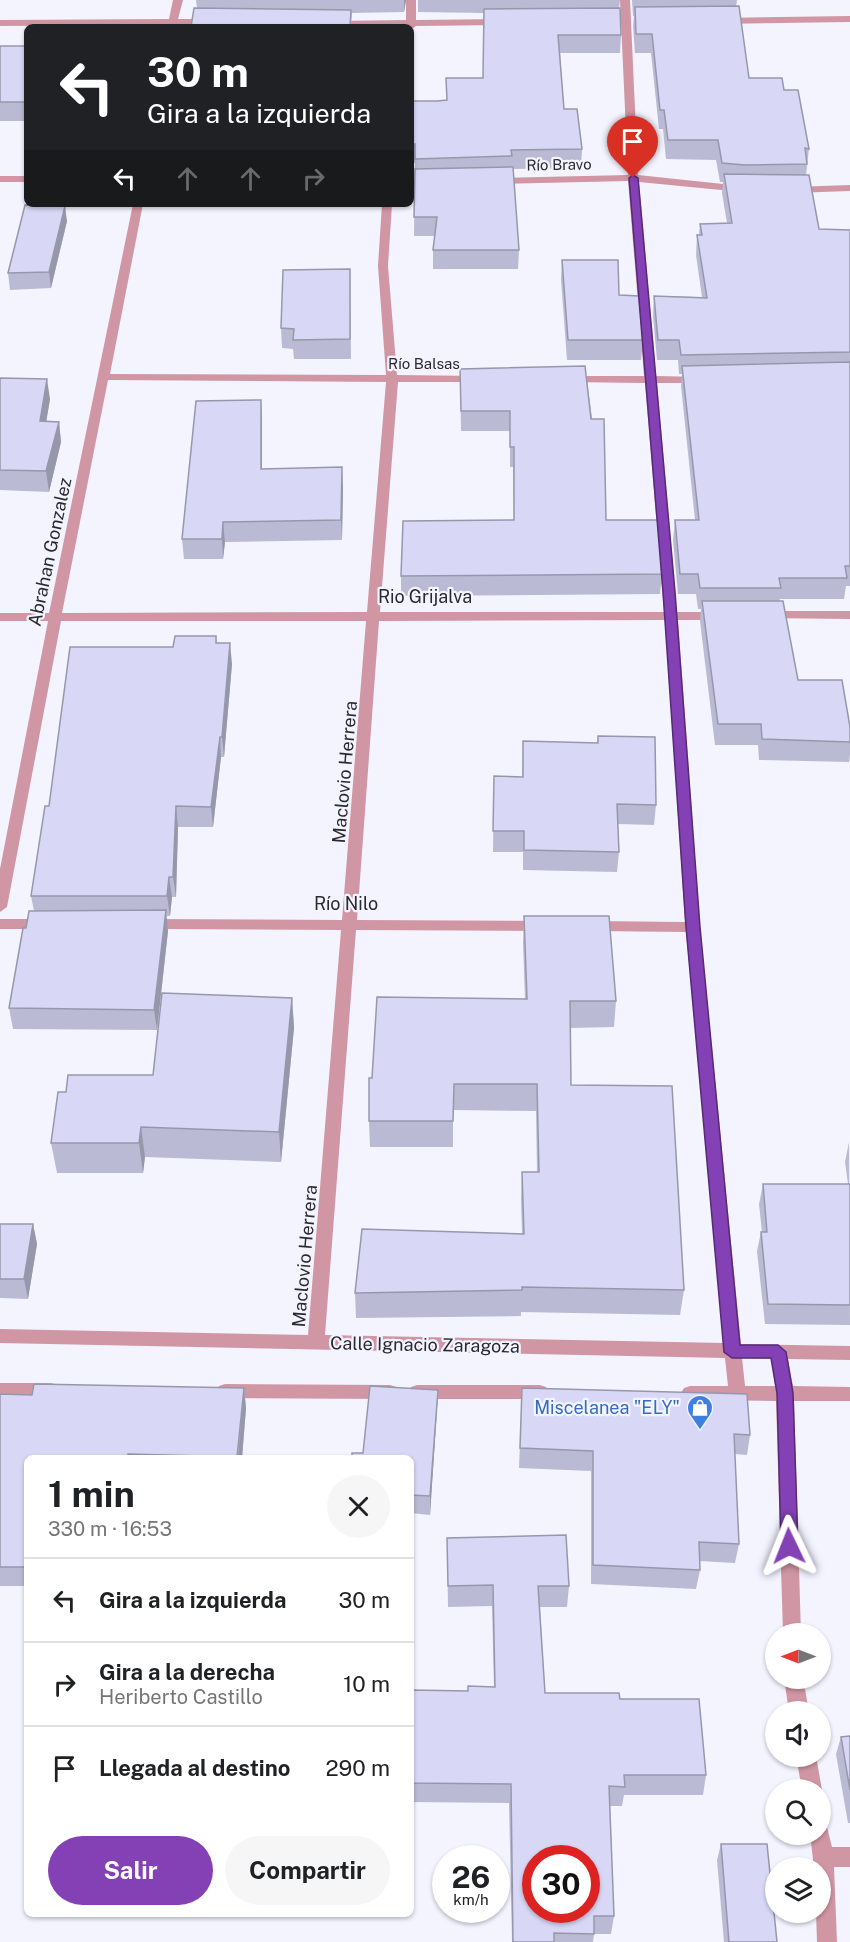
<!DOCTYPE html>
<html lang="es">
<meta charset="utf-8">
<style>
body{margin:0;font-family:"Public Sans",sans-serif;background:#f6f6f6;color:#202124;height:100vh;display:flex;flex-direction:column;font-size:22px;white-space:nowrap}
*{box-sizing:border-box;margin:0}
p{font-size:20px;color:#757577}
.icon{flex:none;width:33px;height:33px;fill:none;stroke:currentColor;stroke-width:2;stroke-linecap:round;stroke-linejoin:round}
.map{position:relative;flex:1;overflow:hidden}
.details{position:absolute;left:24px;top:1455px;width:390px;height:462px;display:flex;flex-direction:column;background:#fff;border-radius:9px;box-shadow:0 2px 4px #0004}
.details>*{flex:none}
.guide{position:absolute;left:24px;top:24px;width:390px;height:183px;border-radius:9px;box-shadow:0 2px 4px #0004;background:#202124;color:#fff;overflow:hidden}
.needle{width:39px;rotate:270deg}
.buttons{position:absolute;left:765px;top:1623px;display:grid;gap:12px}
.buttons a{display:grid;place-items:center;width:66px;height:66px;border-radius:50%;background:#fff;box-shadow:0 2px 4px #0004;font-size:30px}
.speed{position:absolute;left:432px;top:1845px;display:flex;gap:12px;font-size:30px;font-weight:700;text-align:center}
.speed>*{display:grid;place-content:center;width:78px;height:78px;border-radius:50%;background:#fff;box-shadow:0 2px 4px #0004;line-height:1}
.speed small{font-size:15px;font-weight:400}
.speed .limit{border:9px solid #d22;background:#fff;color:#111}
.pin{position:absolute;display:grid;place-items:center;width:51px;height:51px;color:#fff;margin:-62px -26px;border-radius:50% 50% 50% 0;rotate:-45deg;box-shadow:0 0 6px #0007}
.pin .icon{rotate:45deg}
.me{position:absolute;width:66px;margin:-33px;rotate:358deg;stroke-linejoin:round;filter:drop-shadow(0 0 4px #0008)}
.turn{display:flex;align-items:center;gap:21px;height:126px;padding:0 24px;font-size:27px}
.turn .icon{width:78px;height:78px;stroke-width:2.5}
.turn b{display:block;font-size:42px;line-height:51px}
.lanes{display:flex;align-items:center;height:57px;padding:0 24px;background:#0003;justify-content:center;gap:30px;direction:ltr}
.lanes .off{opacity:.35}
.round{display:grid;place-items:center;flex:none;width:63px;height:63px;border-radius:32px;background:#f6f6f6}
.summary{display:flex;align-items:center;justify-content:space-between;height:102px;padding:0 24px}
h1{font-size:36px;font-weight:700;line-height:45px}
.primary-button{display:flex;gap:12px;margin-top:auto;padding:12px 24px}
.primary-button a{flex:1;height:69px;border-radius:36px;background:#8441b5;color:#fff;font-size:24px;font-weight:700;line-height:69px;text-align:center}
.primary-button a+a{background:#f6f6f6;color:#202124}
ul{padding:0;list-style:none}
li{display:flex;align-items:center;gap:18px;height:84px;padding:0 24px;border-top:2px solid #e0e0e0}
li div{flex:1}
li b{display:block;font-size:22px}
li em{font-style:normal}
.map>svg:first-child{display:block}
.lines{fill:none;stroke-linecap:round;stroke-linejoin:round}
.street{fill:#d196a3;fill-rule:evenodd}
.wall{fill:#babad4}
.shaded-wall{fill:#9797ac}
.building{fill:#d8d8f6;stroke:#9797ac;stroke-width:1.5;fill-rule:evenodd}
.route{fill:#8441b5;stroke:#562a76;stroke-width:1.5}
.labels{text-anchor:middle;stroke-width:4.5;stroke-linejoin:round;paint-order:stroke}
.far-street-label{font-size:15px;fill:#2a2a2e;stroke:#f3f4ff}
.street-label{font-size:18px;fill:#2a2a2e;stroke:#f3f4ff}
.shop-label{font-size:18px;fill:#366cbe;stroke:#f3f4ff;text-anchor:end}
</style>
<div class="map">
<svg width="850" height="1942" viewBox="0 0 850 1942">
<rect width="100%" height="100%" fill="#f3f4ff"/>
<g class="lines">
<path class="street" d="M173 0H183L178 19H213L218 22 213 25H177V27H167L168 25 0 26V20L169 19Z
M406 0H416V20L504 19 509 22 504 25 416 26 411 30V27L406 26 333 27 328 24 333 21 406 20Z
M620 0H630L638 175 742 186 747 189 742 192 639 182 656 376 702 377 708 380 702 383H657L677 612H721L727 616 721 620H678L700 927 741 1344 850 1346V1360L788 1359 793 1386 850 1387V1401H794L801 1634H783L776 1401 690 1400 684 1398 681 1393 684 1388 690 1386H728L725 1358 0 1343V1329L308 1335 341 930 147 929 140 924 147 919 342 920 366 621H61L7 907 0 912V869L48 621H0V613H49L133 204H143L110 374 386 375 378 266 382 204H392L388 266 397 375 480 376 486 379 480 382H398L380 612H664L645 383 567 382 561 379 567 376H644L628 181 494 184 489 181 494 178 628 175ZM108 380 386 382 367 612 62 613ZM665 620 685 922 591 921 584 926 591 931 686 932 724 1343 325 1335 356 930 543 931 550 926 543 921 357 920 379 621ZM742 1358 771 1359 775 1386H745Z
M850 16V22L720 24 715 21 720 18Z
M0 176H27V182H0Z
M850 185V191L793 193 788 190 793 187Z
M766 611H850V619L761 618 760 615 761 612Z
M0 919H45L52 924 45 929H0Z
M0 1383H51L57 1385 60 1390 57 1395 51 1397H0Z
M225 1384 390 1385 396 1387 399 1392 396 1397 390 1399 225 1398 219 1396 216 1391 219 1386Z
M417 1385H540L546 1387 549 1392 546 1397 540 1399H417L411 1397 408 1392 411 1387Z
M784 1678H803L809 1712H789Z
M796 1756H816L822 1790 820 1793V1790H802Z
M820 1824 827 1827 832 1847H850V1867H834L837 1942H817L816 1912H820V1868H814L810 1834H820Z"/>
</g>
<path class="wall" d="M196 0H406L404 12 352 13 351 27 197 8Z
M418 0H620L619 8 621 35 620 53H560L564 109 582 149 581 168 513 169 519 250 518 269H433V250L435 236H414L415 163H411V101H437L446 100 483 78 484 13 418 12Z
M632 0H737L736 7 749 78 784 90 809 149 806 175 819 229 850 230V586H846L844 599H780L779 601 798 680 850 727V755L849 762 759 760 758 745H715L700 621 701 609H698L696 594H678L673 540 675 520H695L681 386 682 374H679L678 360H657L653 316 654 296 702 297 696 255 697 235H699L700 224 727 223 722 193 723 182H720L716 160 666 159 663 129H659L651 53H635L633 26 634 16H633Z
M0 46H27V121H0Z
M67 221 51 288 10 290 8 273Z
M562 260 619 295 643 340 641 360H567L561 279Z
M350 269 351 359H294L293 349 282 348 281 328Z
M585 366 606 520 662 574 660 594 401 596V576L514 520 513 467H510V431H461L460 369Z
M0 378 50 399 46 422H59L61 442 49 492 0 490Z
M262 420V469L343 487 342 540 225 542 223 559H184L182 539Z
M216 636 217 643 232 664 224 757H221L213 827H178L176 897H172L170 916H166L168 931 157 1030 13 1029 9 1008 34 911 31 896 49 806 173 647Z
M598 736 656 805 654 825 618 824 619 852 617 872 523 870V852H493L494 776 522 777 523 741 597 743Z
M524 916 616 1001 614 1027 571 1028V1085L684 1290 680 1315 521 1312V1316L356 1318 355 1293 522 1234 521 1198 522 1172H537L536 1111 453 1110V1147H370L369 1121 372 1078 525 999 523 943Z
M292 998 294 1028 281 1162 145 1157 143 1173H57L51 1143 66 1092 153 1075Z
M849 1142 850 1325 765 1324 757 1251 761 1232H762L759 1204 763 1184H848L845 1162Z
M0 1224H33L37 1244 28 1299 0 1298Z
M244 1388 246 1408 242 1458H27V1586H0V1394L32 1395Z
M522 1388 750 1435 747 1455 735 1454 739 1544 735 1563 699 1561 700 1570 696 1589 591 1584V1471L519 1468Z
M438 1390 437 1409 430 1515 411 1513V1458Z
M447 1538 569 1586 567 1607H540L545 1693 620 1699 706 1775 703 1795H624L622 1806H610L614 1916 611 1934H594L593 1942H512L509 1803 411 1802V1690L468 1691 494 1687 492 1606 448 1607Z
M850 1736V1823H848L836 1754 841 1737Z
M721 1844 777 1942H724L717 1860Z"/>
<path class="shaded-wall" d="M404 0H406L404 12Z
M65 206 67 221 51 288 49 272Z
M47 379 50 399 43 441 40 421Z
M261 400 262 420V490L261 469Z
M59 422 61 442 49 492 46 471Z
M342 467 343 487 342 540 341 520Z
M223 522 225 542 223 559 222 539Z
M230 643 232 664 224 757 222 737Z
M220 737 221 757 213 827 211 807Z
M176 806 178 827 176 897 173 877Z
M169 877 172 897 170 916 167 896Z
M166 910 168 931 157 1030 154 1010Z
M292 998 294 1028 281 1162 279 1132Z
M141 1127 145 1157 143 1173 139 1143Z
M33 1224 37 1244 28 1299 24 1279Z
M244 1388 246 1408 242 1458H238Z
M438 1390 437 1409 430 1515V1496Z"/>
<path class="building" d="M739 6 749 78H782L784 90H798L809 149 805 148 807 164 745 165 722 163 718 140H668L664 110H660L652 34H636L635 7Z
M194 8 351 10 350 27H191Z
M620 8 621 35H558L564 109H577L582 149 511 150 512 156 415 159V144H411V101H437L447 100 446 78H483L484 9Z
M0 46H27V102H0Z
M513 167 519 250H433L437 217H414L415 169Z
M724 174 809 175 819 229 850 230V352L681 355 679 340H658L654 296 707 298 697 235H702L700 224 732 223Z
M25 205 65 206 49 272 8 273Z
M562 260H618L619 295 639 296 643 340H568Z
M350 269V339L293 340 294 329 281 328 283 270Z
M850 362V566H845L847 578H779L781 588H700L698 574H680L675 520H699L682 366Z
M585 366 591 419H604L606 520H658L662 574 401 576 403 521 514 520V447H510V411H461L460 369Z
M0 378 47 379 40 421 59 422 46 471 0 470Z
M261 400V469L342 467 341 520 223 522 222 539H182L196 401Z
M702 601H783L798 680H842L850 727V742L762 739 761 724H718Z
M175 636H216V643H230L222 737H220L211 807 176 806 173 877H169L167 896H31L45 806H49L70 647H173Z
M598 736 655 737 656 805 617 804 619 852 524 850V831H493L494 776 523 777V741L598 743Z
M166 910 154 1010 9 1008 23 928H26L29 911Z
M524 916H609L616 1001H570L571 1085 672 1086 684 1290 522 1287V1290L355 1293 362 1229 524 1234 522 1172H539L537 1084H454L453 1121H369V1078H372L377 997 527 999Z
M162 993 292 998 279 1132 141 1127 139 1143H51L58 1092H66L68 1075H153Z
M763 1184H850V1305L768 1304 761 1232H767Z
M0 1224H33L24 1279H0Z
M34 1384 244 1388 237 1457 128 1454V1458H27V1567H0V1394L32 1395Z
M370 1386 438 1390 430 1496 411 1495V1458H352V1453H363Z
M522 1388 747 1394 750 1435 734 1434 739 1544 699 1542 700 1570 593 1565V1451L520 1448Z
M566 1535 569 1586H538L545 1693H619L620 1699H699L706 1775H624L625 1787 609 1786 614 1916H594V1934L554 1933V1942H513L511 1784 411 1783V1690L468 1691V1686L495 1687 493 1585 448 1586 447 1538ZM536 1858H586V1910H536Z
M850 1736V1790L841 1737Z
M721 1844H767L777 1942H729Z"/>
<path class="route" d="M633 175 638 178 675 592 700 927 740 1345H778L786 1352 793 1393 798 1546 795 1551 789 1554 783 1551 781 1546 777 1393 771 1358H732L724 1352 686 927 663 592 629 178Z"/>
<defs>
<symbol id="shop-pin" viewBox="-11 -11 22 30"><path d="M0 17L-7.5 6A9.5 9.5 0 1 1 7.5 6Z" fill="#3f7fe0" stroke="#f3f4ff"/><path d="M-5-2.5h2.3a2.7 3.5 0 0 1 5.4 0H5L5.5 6h-11ZM-1.5-2.5h3a1.5 2.3 0 0 0-3 0Z" fill="#fff"/></symbol>
</defs>
<g fill-rule="evenodd">
<use href="#shop-pin" x="685" y="1393" width="30" height="40"/>
</g>
<g class="labels">
<g class="far-street-label">
<text transform="translate(559 165) rotate(-1)" y="5">Río Bravo</text>
<text x="424" y="369">Río Balsas</text>
</g>
<g class="street-label">
<text transform="translate(50 552) rotate(-78)" y="6">Abrahan Gonzalez</text>
<text x="425" y="603">Rio Grijalva</text>
<text transform="translate(345 772) rotate(-85)" y="6">Maclovio Herrera</text>
<text x="346" y="910">Río Nilo</text>
<text transform="translate(305 1256) rotate(-85)" y="6">Maclovio Herrera</text>
<text transform="translate(425 1345) rotate(1)" y="6">Calle Ignacio Zaragoza</text>
</g>
<g class="shop-label">
<text x="680" y="1414">Miscelanea "ELY"</text>
</g>
</g>
</svg>
<div class="buttons">
<a><svg class="needle" viewBox="-14 -14 28 28"><path d="M0-13l5 13h-10z" fill="#e53935"/><path d="M0 13l5-13h-10z" fill="#757577"/></svg></a>
<a><svg class="icon" aria-label="sound" viewBox="0 0 24 24"><path d="M4 9h4l5-4v14l-5-4H4zM17 9q2 3 0 6"/></svg></a>
<a><svg class="icon" aria-label="search" viewBox="0 0 24 24"><circle cx="10" cy="10" r="6"/><path d="M15 15l6 6"/></svg></a>
<a><svg class="icon" aria-label="layers" viewBox="0 0 24 24"><path d="M12 4l9 5-9 5-9-5zM3 14l9 5 9-5"/></svg></a>
</div>
<div class="speed"><div>26<small>km/h</small></div><div class="limit">30</div></div>
<div class="pin" style="left:633px;top:178px;background:#d93025"><svg class="icon" aria-label="arrive" viewBox="0 0 24 24"><path d="M6 21V4h12l-3 4 3 4H6"/></svg></div>
<svg class="me" style="left:789px;top:1546px" viewBox="-20 -20 40 40"><path d="M0-17L14 15 0 8-14 15z" fill="#8441b5" stroke="#fff" stroke-width="4"/></svg>
<div class="guide">
<div class="turn"><svg class="icon" aria-label="left" viewBox="0 0 24 24"><path d="M17 20v-9H6M10 6l-5 5 5 5"/></svg><div><b>30 m</b>Gira a la izquierda</div></div>
<div class="lanes"><svg class="icon" aria-label="left" viewBox="0 0 24 24"><path d="M17 20v-9H6M10 6l-5 5 5 5"/></svg><svg class="icon off" aria-label="ahead" viewBox="0 0 24 24"><path d="M12 20V5M6 11l6-6 6 6"/></svg><svg class="icon off" aria-label="ahead" viewBox="0 0 24 24"><path d="M12 20V5M6 11l6-6 6 6"/></svg><svg class="icon off" aria-label="right" viewBox="0 0 24 24"><path d="M7 20v-9h11M14 6l5 5-5 5"/></svg></div>
</div>
<section class="details">
<div class="summary"><div><h1>1 min</h1><p>330 m · 16:53</p></div><a class="round"><svg class="icon" aria-label="close" viewBox="0 0 24 24"><path d="M6 6l12 12M18 6L6 18"/></svg></a></div>
<ul>
<li><svg class="icon" aria-label="left" viewBox="0 0 24 24"><path d="M17 20v-9H6M10 6l-5 5 5 5"/></svg><div><b>Gira a la izquierda</b></div><em>30 m</em></li>
<li><svg class="icon" aria-label="right" viewBox="0 0 24 24"><path d="M7 20v-9h11M14 6l5 5-5 5"/></svg><div><b>Gira a la derecha</b><p>Heriberto Castillo</p></div><em>10 m</em></li>
<li><svg class="icon" aria-label="arrive" viewBox="0 0 24 24"><path d="M6 21V4h12l-3 4 3 4H6"/></svg><div><b>Llegada al destino</b></div><em>290 m</em></li>
</ul>
<div class="primary-button"><a>Salir</a><a>Compartir</a></div>
</section>
</div>
